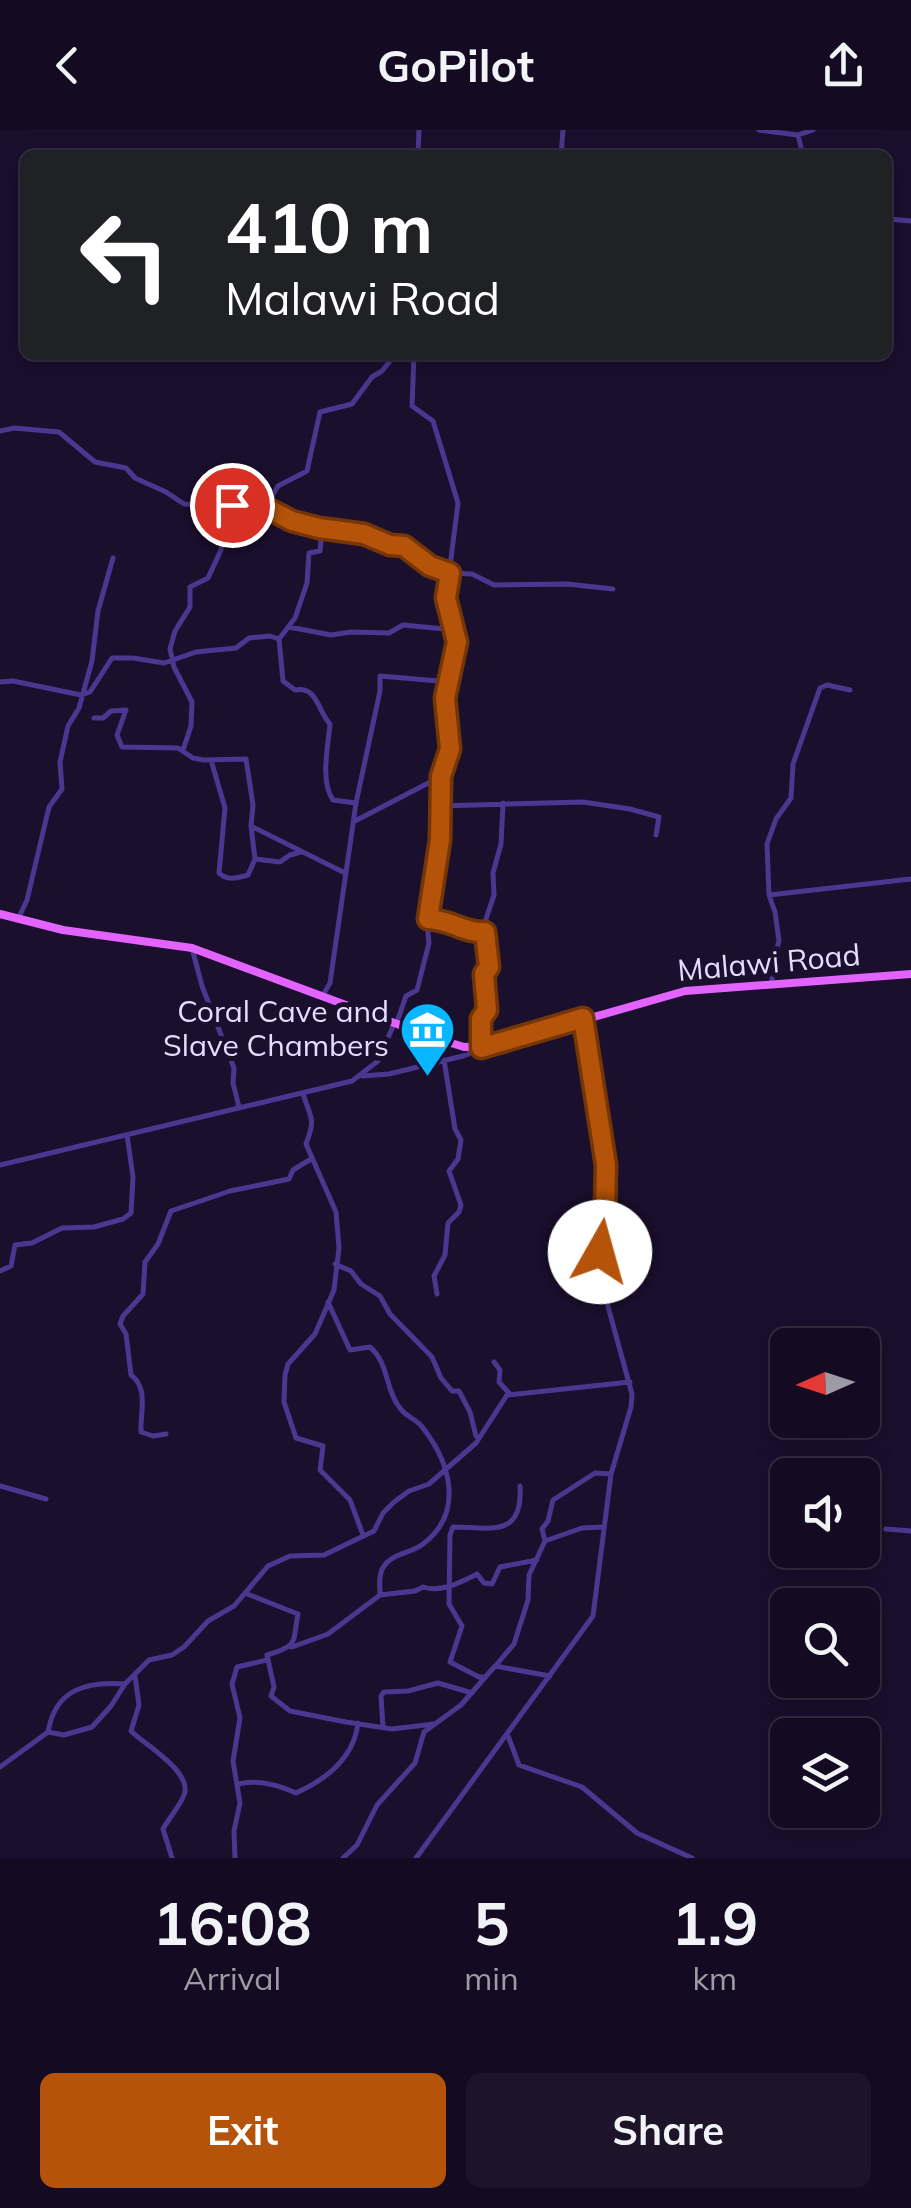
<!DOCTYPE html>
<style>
body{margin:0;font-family:Mulish,sans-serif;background:#1d142a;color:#f1f3f6;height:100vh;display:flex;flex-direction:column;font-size:38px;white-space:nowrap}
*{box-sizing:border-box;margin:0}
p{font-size:32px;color:#9d9ba5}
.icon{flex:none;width:55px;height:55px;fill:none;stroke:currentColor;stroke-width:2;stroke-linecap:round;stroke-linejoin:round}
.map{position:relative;height:1728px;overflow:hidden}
.drawer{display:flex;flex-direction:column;background:#140b22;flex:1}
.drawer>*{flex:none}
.top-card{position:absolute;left:20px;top:20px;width:872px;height:210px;border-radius:15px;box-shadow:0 5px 25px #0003,0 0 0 2px #332b40;background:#202124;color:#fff;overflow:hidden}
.needle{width:65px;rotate:267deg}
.fabs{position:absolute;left:770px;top:1198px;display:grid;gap:20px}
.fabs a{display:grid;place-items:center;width:110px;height:110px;border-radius:15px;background:#140b22;box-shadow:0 5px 25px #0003,0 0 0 2px #332b40;font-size:50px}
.pin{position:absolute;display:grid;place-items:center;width:85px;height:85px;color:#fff;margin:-42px;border:5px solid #fff;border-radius:50%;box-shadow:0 2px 10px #0007}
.me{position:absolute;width:110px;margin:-55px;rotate:7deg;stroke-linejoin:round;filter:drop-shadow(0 0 8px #0008)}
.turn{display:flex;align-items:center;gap:35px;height:210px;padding:0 40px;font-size:45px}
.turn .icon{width:130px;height:130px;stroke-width:2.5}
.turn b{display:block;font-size:70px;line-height:85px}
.eta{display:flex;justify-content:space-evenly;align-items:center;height:170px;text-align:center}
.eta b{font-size:60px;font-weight:700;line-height:70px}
.primary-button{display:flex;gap:20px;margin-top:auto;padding:20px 40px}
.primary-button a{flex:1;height:115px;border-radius:15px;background:#b45309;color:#fff;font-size:40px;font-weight:700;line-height:115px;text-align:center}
.primary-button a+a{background:#1d142a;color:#f1f3f6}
header{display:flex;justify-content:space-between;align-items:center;height:130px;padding:0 40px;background:#140b22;font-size:45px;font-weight:700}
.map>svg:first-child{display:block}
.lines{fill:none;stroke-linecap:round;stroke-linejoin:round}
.minor{stroke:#4b378f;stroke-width:5}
.major{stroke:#e363ff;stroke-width:8}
.route-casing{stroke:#753606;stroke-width:25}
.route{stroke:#b45309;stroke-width:18}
.labels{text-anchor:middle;stroke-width:10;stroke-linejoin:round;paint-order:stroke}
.street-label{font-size:30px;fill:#e6dcff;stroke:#1a0f2d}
.poi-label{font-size:30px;fill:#e6dcff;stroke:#1a0f2d;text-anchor:end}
</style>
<header><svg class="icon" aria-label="back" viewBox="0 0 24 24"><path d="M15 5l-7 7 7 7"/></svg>GoPilot<svg class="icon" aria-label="share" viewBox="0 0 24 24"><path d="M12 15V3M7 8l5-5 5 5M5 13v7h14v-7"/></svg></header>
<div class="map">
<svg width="911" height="1728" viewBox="0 0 911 1728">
<rect width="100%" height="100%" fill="#1a0f2d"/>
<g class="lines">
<path class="minor" d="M759 0 798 5 813 0
M798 5 803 25
M418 25 419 0
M561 25 563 0
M888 89 911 91
M0 301 14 298 59 302 95 332 126 338 135 348 166 362 184 374 265 377 292 391 335 401 364 404 390 415 404 417 435 438 450 443 472 444 494 455 567 454 613 459
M266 376 278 356 307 341 320 282 352 274 372 247 382 241 394 226 413 227
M322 400 320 421 309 423 307 453 295 488 279 509 283 551 295 560C318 556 318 582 330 594 328 617 320 651 333 670L356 673
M289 497 331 505 351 502 389 503 403 495 455 500
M0 552 13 551 81 565 90 562 112 528H133L164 533 196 522 236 518 249 508 270 506 279 509
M94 588H103L111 581 126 580 117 605 122 617 178 618 193 628 204 630 246 629 253 675 251 696 255 729 248 745C238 748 227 751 219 743L225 678 211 630
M183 620 191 596 192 572 174 537 170 519 175 501 190 477V457L208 448 221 420 225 376
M439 676 583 672 630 679 659 687 656 705
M355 691 440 647
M251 696 345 743
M255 729 280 732 290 725 301 722
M769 765 911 749
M18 789 27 770 49 677 62 659 60 632 68 596 79 578 92 531 98 481 113 428
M428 789C453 791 462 803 485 803L489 837 484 844 487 880 481 889V915
M482 801 494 765 493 743 501 714 503 673
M192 818 202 856 234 938 233 953 239 977
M772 854V834L779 811 775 782 769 765 767 714 776 689 791 668 793 634 820 558 827 555 850 560
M323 865 330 853 356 673 380 561V546L450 552
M397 892 406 866 417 860 429 813 427 794 439 710 441 647 450 619 445 567 457 512 446 468 458 373 433 291 412 276 414 225
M362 946 389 944 463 926 469 924 472 918
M303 964C311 989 316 988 306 1014L336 1082 339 1118 334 1160 315 1204 288 1234 285 1245 284 1272 296 1308 323 1316 320 1340 350 1370 363 1405
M0 1035 352 951 378 931 394 894
M335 1134 351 1141 361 1154 380 1166 390 1184 432 1227 441 1248 452 1261H459L470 1282 476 1306
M0 1141 11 1136 15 1115 32 1113 62 1098 94 1097 123 1089 131 1083 133 1047 127 1005
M437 1164 434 1146 445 1125 448 1093 459 1082 461 1075 449 1041 458 1029 461 1010 455 999 444 930
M328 1172 350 1220 370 1217C389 1233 385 1260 400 1278 406 1287 417 1289 423 1298 451 1334 464 1383 423 1414 412 1423 393 1423 384 1436 378 1444 380 1456 380 1465
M494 1232 500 1240 499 1252 509 1263
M166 1304 153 1306 141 1302C140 1283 149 1258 131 1245L126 1204 120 1194 123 1186 143 1164 145 1132 158 1114 171 1081 230 1061 289 1049 293 1040 311 1029
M0 1356 46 1369
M886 1399 911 1401
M545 1411 582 1398 604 1397
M245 1463 298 1484C292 1513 300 1515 267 1525L274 1557 271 1566 290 1581 346 1592 392 1599 434 1594
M292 1517 328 1504 380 1465 415 1461 423 1457C441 1463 461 1452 477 1444L484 1453 492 1454 500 1437 537 1430
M497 1534 514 1514 528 1470 529 1445 545 1411 542 1399 548 1391 553 1370 595 1343 611 1344
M135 1546 139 1575 131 1601C145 1615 193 1642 184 1665 180 1676 169 1688 163 1699L172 1728
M485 1547H479L450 1532 462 1496 449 1474 450 1405 453 1397C490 1397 523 1409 520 1356
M383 1597 381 1566 384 1562 408 1561 438 1553 472 1563
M48 1602C55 1560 85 1551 125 1554
M508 1606 519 1635 582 1657 637 1703 692 1728
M0 1637 48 1602 64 1605 92 1597 111 1576 125 1554 149 1530 172 1525 184 1517 208 1491 234 1476 268 1436 290 1426 324 1425 374 1401 383 1383 394 1372 409 1361 429 1354 476 1313 507 1265 630 1252
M238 1654C258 1649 278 1655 296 1663 327 1649 354 1628 358 1593
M235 1728 234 1701 240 1673 233 1631 240 1588 232 1554 237 1537 267 1530
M343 1728 357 1715 377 1675 415 1633 424 1602 461 1575 495 1536 550 1546
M416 1728 593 1486 611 1344 631 1277 632 1264 598 1140 606 1035 584 892"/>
<path class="major" d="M0 784 63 800 192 818 435 908 464 917 492 916 685 861 911 844"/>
</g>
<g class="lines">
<defs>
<path id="route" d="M232 375 252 379 265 377 292 391 319 398 364 404 390 415 404 416 430 436 450 443 446 468 457 512 445 568 450 619 441 646 440 710 428 789C452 790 463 803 485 802L489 837 484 844 487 880 481 889V918L583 888 606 1035 605 1081 600 1122"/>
</defs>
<use href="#route" class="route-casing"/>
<use href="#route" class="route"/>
</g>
<defs>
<symbol id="museum-pin" viewBox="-11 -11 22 30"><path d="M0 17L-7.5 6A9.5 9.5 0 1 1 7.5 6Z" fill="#08b7ff" stroke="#1a0f2d"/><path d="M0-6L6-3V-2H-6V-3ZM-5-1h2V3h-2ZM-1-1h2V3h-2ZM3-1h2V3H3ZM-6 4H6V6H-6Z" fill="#fff"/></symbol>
</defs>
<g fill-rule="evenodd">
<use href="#museum-pin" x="396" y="868" width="63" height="86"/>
</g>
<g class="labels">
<g class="street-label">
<text transform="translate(769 833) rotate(-5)" y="10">Malawi Road</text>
</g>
<g class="poi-label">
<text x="389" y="892">Coral Cave and<tspan x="389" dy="34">Slave Chambers</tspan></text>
</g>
</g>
</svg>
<div class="fabs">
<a><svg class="needle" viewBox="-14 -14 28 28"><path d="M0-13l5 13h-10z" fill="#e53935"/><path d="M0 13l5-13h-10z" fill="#9d9ba5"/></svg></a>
<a><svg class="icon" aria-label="sound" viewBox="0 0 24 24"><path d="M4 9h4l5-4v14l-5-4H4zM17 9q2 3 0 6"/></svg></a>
<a><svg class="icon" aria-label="search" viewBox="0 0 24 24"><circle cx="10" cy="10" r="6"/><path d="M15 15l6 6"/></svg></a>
<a><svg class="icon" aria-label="layers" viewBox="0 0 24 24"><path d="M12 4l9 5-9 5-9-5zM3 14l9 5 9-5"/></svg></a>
</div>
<div class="pin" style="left:232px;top:375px;background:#d93025"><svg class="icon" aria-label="arrive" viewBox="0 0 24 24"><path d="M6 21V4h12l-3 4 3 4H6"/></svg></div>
<svg class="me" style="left:600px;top:1122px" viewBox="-20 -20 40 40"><circle r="19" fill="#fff"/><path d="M0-13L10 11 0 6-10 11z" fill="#b45309"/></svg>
<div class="top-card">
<div class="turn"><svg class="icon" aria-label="left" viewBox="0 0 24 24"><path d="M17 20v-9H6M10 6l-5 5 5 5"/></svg><div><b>410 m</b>Malawi Road</div></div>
</div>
</div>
<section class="drawer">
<div class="eta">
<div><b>16:08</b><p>Arrival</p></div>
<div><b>5</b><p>min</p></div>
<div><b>1.9</b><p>km</p></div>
</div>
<div class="primary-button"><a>Exit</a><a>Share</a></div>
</section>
